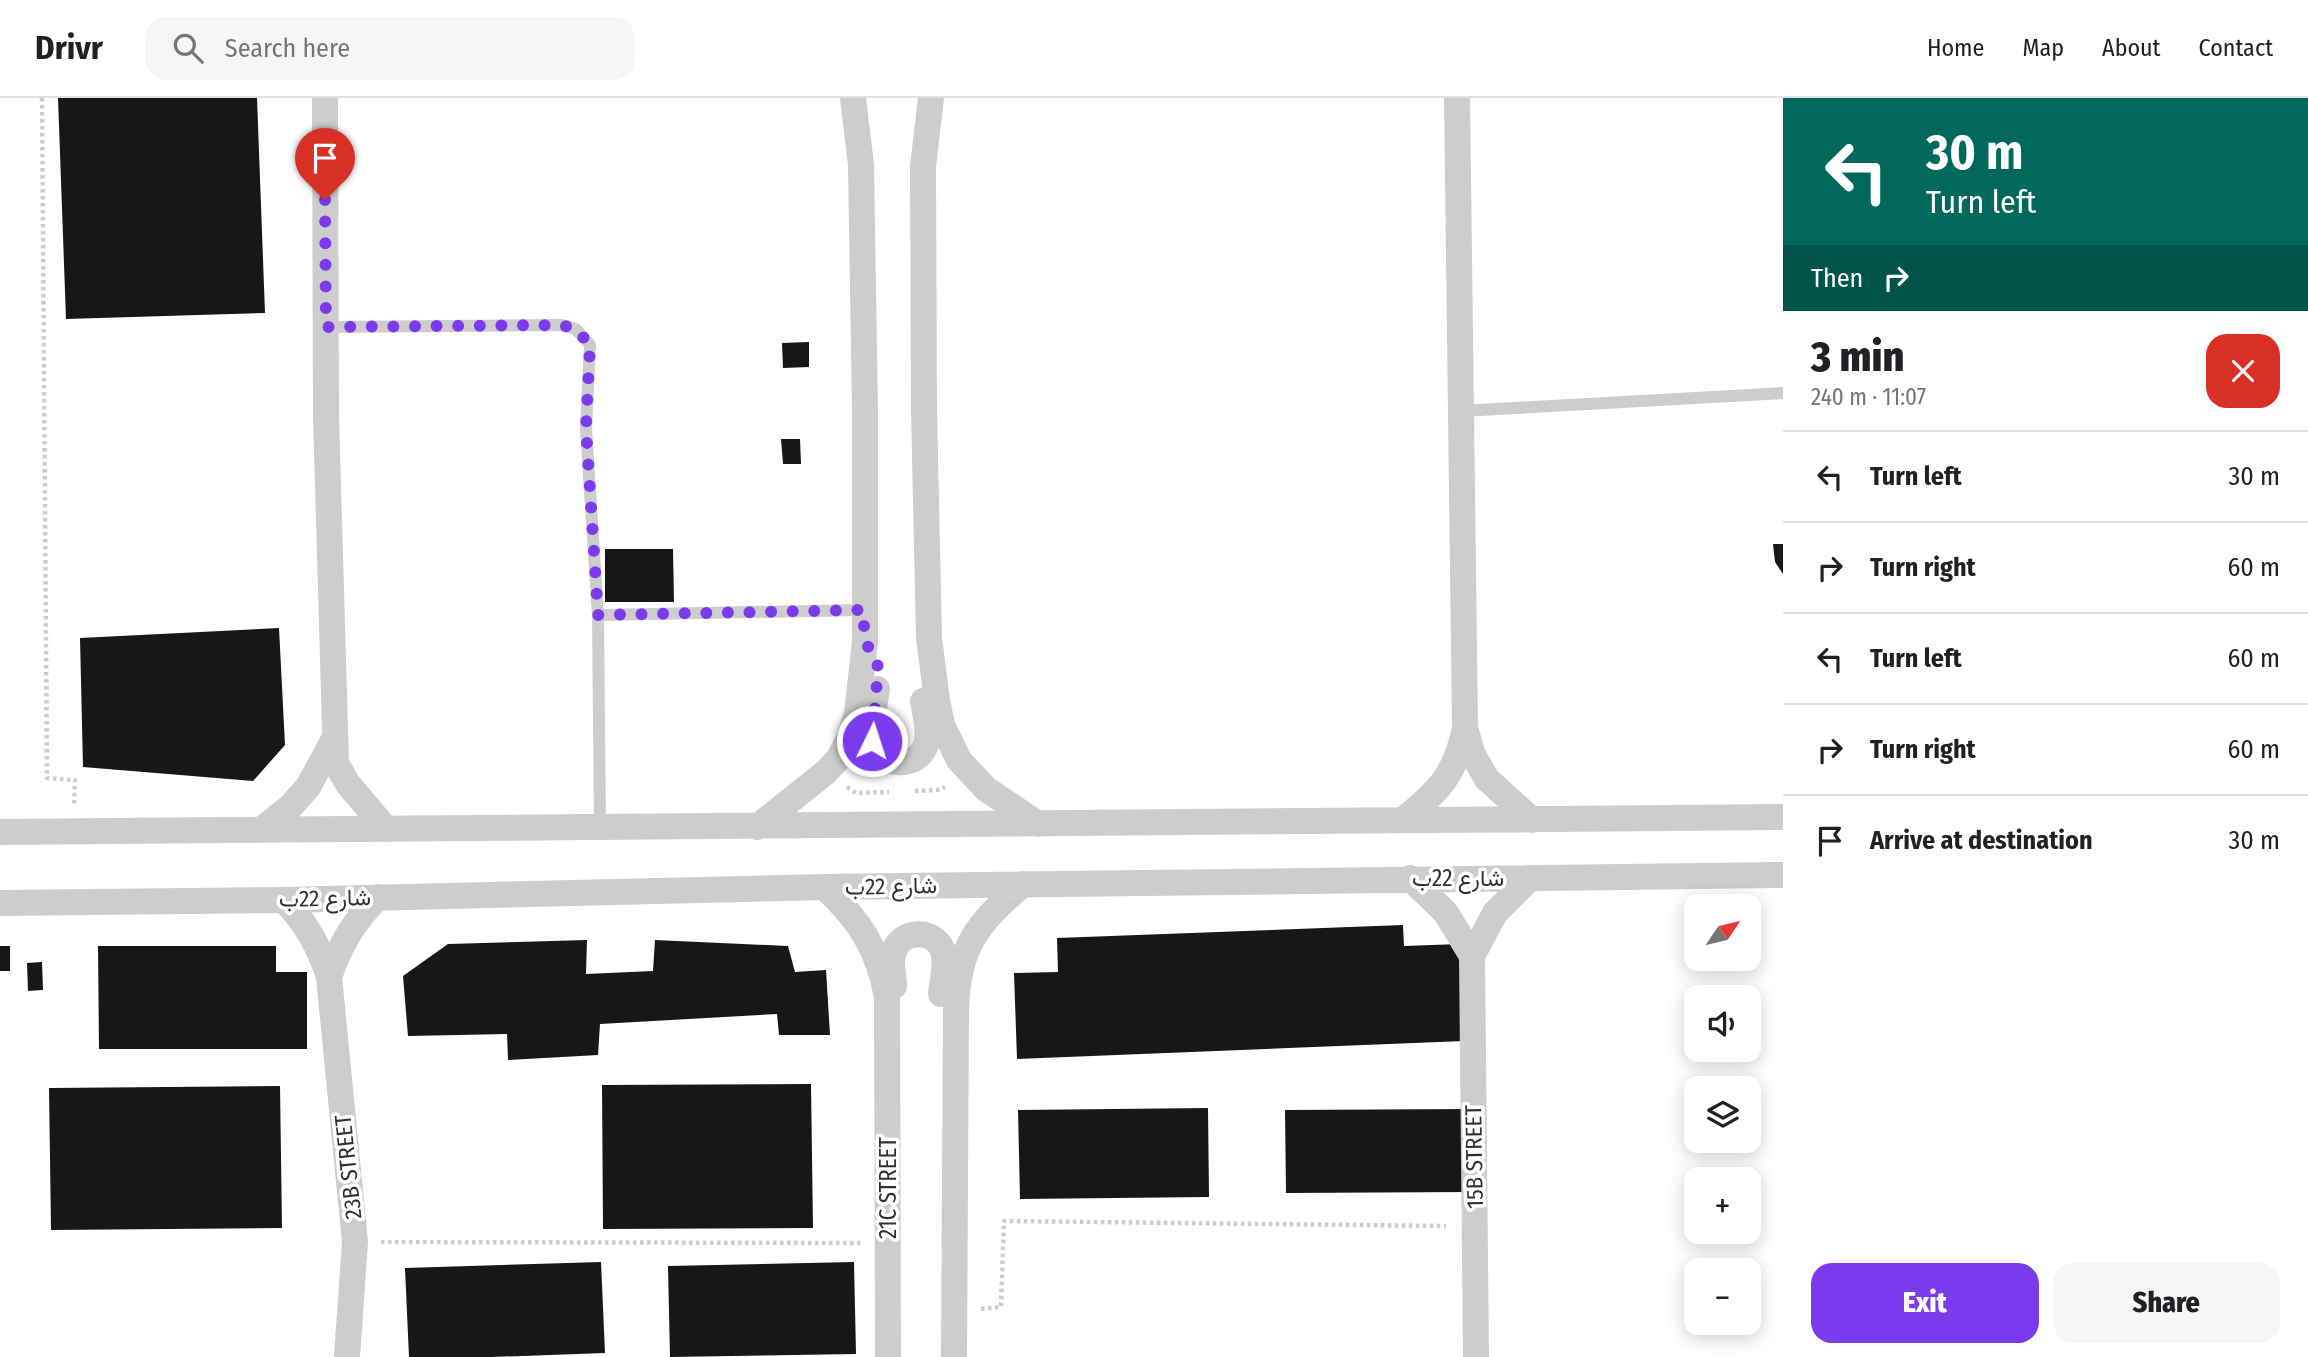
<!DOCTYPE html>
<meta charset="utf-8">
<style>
body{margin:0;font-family:"Fira Sans Condensed",Vazirmatn,sans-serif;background:#f6f6f6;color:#202124;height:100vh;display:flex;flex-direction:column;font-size:26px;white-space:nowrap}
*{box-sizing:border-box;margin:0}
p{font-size:23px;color:#757577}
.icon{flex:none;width:38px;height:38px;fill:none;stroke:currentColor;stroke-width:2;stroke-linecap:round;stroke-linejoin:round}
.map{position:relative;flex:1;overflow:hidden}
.side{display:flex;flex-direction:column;background:#fff;width:525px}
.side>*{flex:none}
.guide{background:#00695c;color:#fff;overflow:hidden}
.needle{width:46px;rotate:55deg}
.fabs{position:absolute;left:1684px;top:796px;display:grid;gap:14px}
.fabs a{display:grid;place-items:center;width:77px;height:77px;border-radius:14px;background:#fff;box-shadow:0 4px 18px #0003;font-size:35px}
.pin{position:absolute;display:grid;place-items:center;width:60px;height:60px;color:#fff;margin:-72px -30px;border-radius:50% 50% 50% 0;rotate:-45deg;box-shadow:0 0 7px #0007}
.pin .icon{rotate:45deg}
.me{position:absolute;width:77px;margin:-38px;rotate:4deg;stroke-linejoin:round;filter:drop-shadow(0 0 5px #0008)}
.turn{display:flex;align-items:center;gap:24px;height:147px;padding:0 28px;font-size:32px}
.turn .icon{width:91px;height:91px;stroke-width:2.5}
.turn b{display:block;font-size:49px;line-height:60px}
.then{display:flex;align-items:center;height:66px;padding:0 28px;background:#0003;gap:14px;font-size:26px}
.round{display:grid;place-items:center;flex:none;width:74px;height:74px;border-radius:21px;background:#f6f6f6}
.summary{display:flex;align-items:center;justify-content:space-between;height:119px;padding:0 28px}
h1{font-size:42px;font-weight:800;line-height:52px}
.button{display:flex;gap:14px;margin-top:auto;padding:14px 28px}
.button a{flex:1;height:80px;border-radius:21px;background:#7c3aed;color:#fff;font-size:28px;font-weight:800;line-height:80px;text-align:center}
.button a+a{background:#f6f6f6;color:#202124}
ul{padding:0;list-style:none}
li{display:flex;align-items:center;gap:21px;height:91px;padding:0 28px;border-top:2px solid #e0e0e0}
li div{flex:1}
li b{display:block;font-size:26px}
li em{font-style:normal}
header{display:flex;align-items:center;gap:42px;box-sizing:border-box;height:98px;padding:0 35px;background:#fff;border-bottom:2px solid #e0e0e0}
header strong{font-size:33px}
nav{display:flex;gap:38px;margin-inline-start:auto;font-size:24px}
.search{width:490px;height:63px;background:#f6f6f6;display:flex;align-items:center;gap:18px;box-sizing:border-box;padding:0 24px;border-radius:21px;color:#757577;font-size:26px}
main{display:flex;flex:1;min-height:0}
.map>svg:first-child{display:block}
.building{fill:#171717}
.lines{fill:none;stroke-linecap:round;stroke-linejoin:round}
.path{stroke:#cdcdcd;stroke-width:4.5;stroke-dasharray:3.5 3.5;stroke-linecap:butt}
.service{stroke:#cdcdcd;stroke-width:12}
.minor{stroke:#cdcdcd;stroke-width:26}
.route{stroke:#7c3aed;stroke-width:12;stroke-dasharray:0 21.6}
.labels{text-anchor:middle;stroke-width:7;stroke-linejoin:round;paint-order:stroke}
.street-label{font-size:23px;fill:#303030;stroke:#fff}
</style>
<header>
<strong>Drivr</strong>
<div class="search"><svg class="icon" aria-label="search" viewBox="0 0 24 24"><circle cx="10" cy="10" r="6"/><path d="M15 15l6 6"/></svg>Search here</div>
<nav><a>Home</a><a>Map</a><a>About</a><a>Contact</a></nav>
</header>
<main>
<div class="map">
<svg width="1783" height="1259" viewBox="0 0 1783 1259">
<rect width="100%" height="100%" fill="#fff"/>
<path class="building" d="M58 0H257L265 215 66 221Z
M809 244V269L783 270 782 245Z
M781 341H800L801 366H783Z
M1773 446H1783V476L1775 464Z
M605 451H673L674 504H605Z
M279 530 285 647 253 683 83 669 80 540Z
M1403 827 1404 848 1460 846 1464 943 1017 961 1014 875 1058 874 1057 840Z
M587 842 586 876 653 873 655 842 788 848 795 874 826 872 830 937H779L777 916 600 926 598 957 508 962 507 936 408 938 403 878 448 846Z
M0 848H10V873H0Z
M98 848H276V874H307V951H99Z
M42 864 43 892 28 893 27 865Z
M811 986 813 1130 603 1131 602 987Z
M280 988 282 1130 51 1132 49 990Z
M1208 1010 1209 1099 1020 1101 1018 1012Z
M1469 1011 1470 1094 1286 1095 1285 1012Z
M601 1164 605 1255 491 1259H409L405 1170Z
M854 1164 856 1256 670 1259 668 1168Z"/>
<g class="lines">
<path class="path" d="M42 0 47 680 75 682 74 706
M847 689 856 695 889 694
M915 693 938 692 945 689
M381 1144 862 1145
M981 1211 1001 1209 1004 1123 1446 1128"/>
<path class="service" d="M325 229 561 227 576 231 590 247 586 330 598 517 863 512
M1461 313 1783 295
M598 517 600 729"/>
<path class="minor" d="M325 0 326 318 336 665 348 686 386 731
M931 0 923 68 924 312 929 540 937 602 942 627 959 662 986 691 1038 726
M877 591C875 607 870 625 872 641 877 671 922 673 927 642 929 630 925 615 923 603
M1465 630 1473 657 1487 681 1532 722
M1403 722C1439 692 1455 678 1465 630L1457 0
M757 729 826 674 839 660 849 641 857 615 865 544V314L861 67 853 0
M261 732 291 708 308 689 334 641
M0 734 1783 719
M1410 780 1446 815 1472 858
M824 789C860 822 878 851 887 899L888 1259
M284 802C306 825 319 848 329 879L355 1144 347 1259
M0 805 284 802 824 789 1783 777
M329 879C340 847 354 823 378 799
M894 888C894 878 890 866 893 856 900 829 939 830 944 857 946 870 942 884 941 896
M954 1259 956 911C958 848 977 826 1023 786
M1476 1259 1472 858 1495 815 1530 780"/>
</g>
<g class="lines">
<path class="route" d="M325 102 326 229 561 227 576 231 590 247 586 330 598 517 863 512 865 544 877 562 878 572 872 643"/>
</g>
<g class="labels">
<g class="street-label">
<text x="1458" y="788">شارع 22ب</text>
<text transform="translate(891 788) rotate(-1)" y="8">شارع 22ب</text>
<text transform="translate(325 800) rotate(-1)" y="8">شارع 22ب</text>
<text transform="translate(1474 1059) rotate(-91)" y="8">15B STREET</text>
<text transform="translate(348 1069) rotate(-96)" y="8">23B STREET</text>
<text transform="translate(888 1090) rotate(-90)" y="8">21C STREET</text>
</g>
</g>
</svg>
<div class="fabs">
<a><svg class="needle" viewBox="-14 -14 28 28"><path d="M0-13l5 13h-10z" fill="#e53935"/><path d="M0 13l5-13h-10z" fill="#757577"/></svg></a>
<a><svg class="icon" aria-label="sound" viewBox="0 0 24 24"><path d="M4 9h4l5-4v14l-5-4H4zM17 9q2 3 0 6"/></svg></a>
<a><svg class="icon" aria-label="layers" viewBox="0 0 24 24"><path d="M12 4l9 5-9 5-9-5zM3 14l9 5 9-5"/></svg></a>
<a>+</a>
<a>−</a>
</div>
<div class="pin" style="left:325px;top:102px;background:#d93025"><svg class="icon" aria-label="arrive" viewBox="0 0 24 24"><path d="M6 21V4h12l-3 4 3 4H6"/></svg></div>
<svg class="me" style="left:872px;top:643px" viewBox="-20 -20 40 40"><circle r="17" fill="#7c3aed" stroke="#fff" stroke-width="3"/><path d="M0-11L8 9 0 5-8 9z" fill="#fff"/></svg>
</div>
<section class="side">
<div class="guide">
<div class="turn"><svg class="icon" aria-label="left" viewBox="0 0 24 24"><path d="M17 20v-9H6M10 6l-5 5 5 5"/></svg><div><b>30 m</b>Turn left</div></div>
<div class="then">Then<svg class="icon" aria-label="right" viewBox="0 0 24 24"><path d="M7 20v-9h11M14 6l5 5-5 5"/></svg></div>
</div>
<div class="summary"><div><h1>3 min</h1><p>240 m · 11:07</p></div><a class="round" style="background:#d93025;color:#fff"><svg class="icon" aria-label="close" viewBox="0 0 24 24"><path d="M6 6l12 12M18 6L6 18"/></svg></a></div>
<ul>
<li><svg class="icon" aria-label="left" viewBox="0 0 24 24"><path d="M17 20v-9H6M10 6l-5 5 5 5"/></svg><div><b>Turn left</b></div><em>30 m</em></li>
<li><svg class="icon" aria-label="right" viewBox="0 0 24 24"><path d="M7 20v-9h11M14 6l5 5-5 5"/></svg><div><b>Turn right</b></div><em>60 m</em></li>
<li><svg class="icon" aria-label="left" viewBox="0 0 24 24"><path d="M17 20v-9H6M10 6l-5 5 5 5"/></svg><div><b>Turn left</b></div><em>60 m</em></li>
<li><svg class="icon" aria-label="right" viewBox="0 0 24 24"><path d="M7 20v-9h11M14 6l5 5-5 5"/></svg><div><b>Turn right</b></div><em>60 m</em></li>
<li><svg class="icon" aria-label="arrive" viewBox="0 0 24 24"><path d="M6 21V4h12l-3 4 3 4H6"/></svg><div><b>Arrive at destination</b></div><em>30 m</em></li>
</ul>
<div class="button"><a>Exit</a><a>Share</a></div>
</section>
</main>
